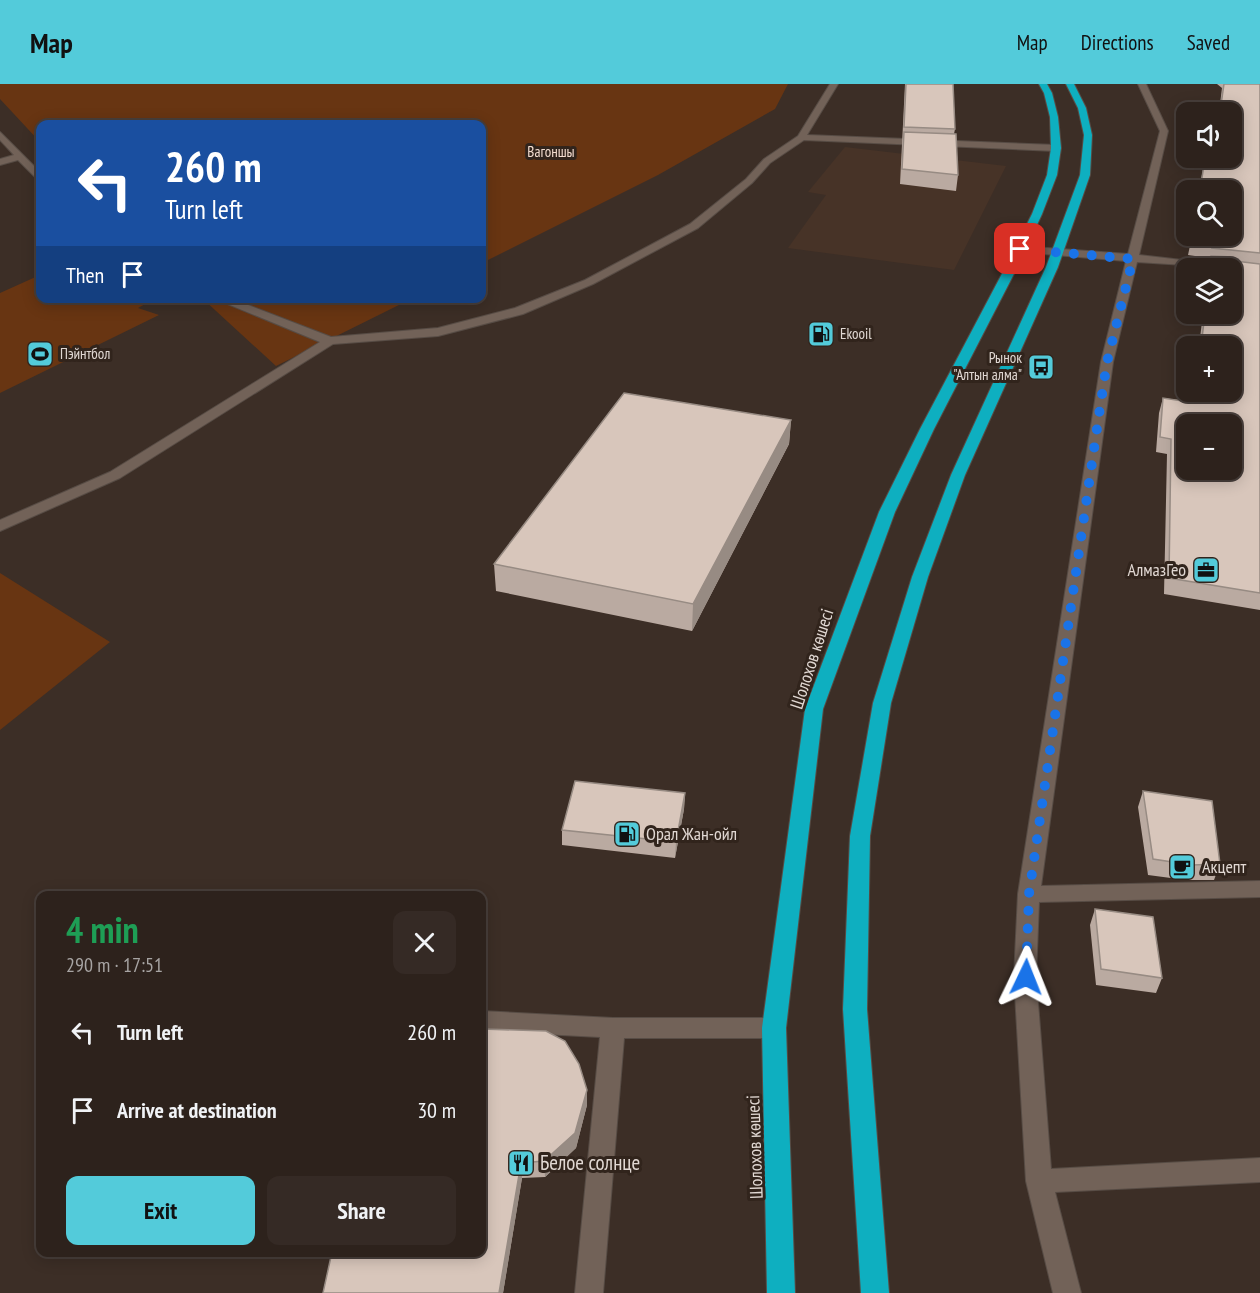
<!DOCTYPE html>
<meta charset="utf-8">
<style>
body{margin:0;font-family:"PT Sans Narrow",sans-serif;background:#352a25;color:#f1f3f6;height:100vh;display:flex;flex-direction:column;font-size:22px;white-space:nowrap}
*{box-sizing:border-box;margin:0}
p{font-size:20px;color:#a7a4a3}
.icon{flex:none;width:33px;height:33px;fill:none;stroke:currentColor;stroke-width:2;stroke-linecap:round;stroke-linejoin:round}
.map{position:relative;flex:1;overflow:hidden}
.sheet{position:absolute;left:36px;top:807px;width:450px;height:366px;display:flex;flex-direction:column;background:#2d221c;border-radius:12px;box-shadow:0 3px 15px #0003,0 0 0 2px #483f3b}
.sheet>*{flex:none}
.hud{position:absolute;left:36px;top:36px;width:450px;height:183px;border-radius:12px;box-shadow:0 3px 15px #0003,0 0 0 2px #483f3b;background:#1a4fa0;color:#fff;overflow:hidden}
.tools{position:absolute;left:1176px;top:18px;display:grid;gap:12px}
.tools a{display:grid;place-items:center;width:66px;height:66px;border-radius:12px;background:#2d221c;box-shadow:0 3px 15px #0003,0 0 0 2px #483f3b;font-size:30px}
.pin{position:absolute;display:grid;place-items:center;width:51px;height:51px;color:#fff;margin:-26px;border-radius:12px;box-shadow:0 3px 9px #0006}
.me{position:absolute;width:66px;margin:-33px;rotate:2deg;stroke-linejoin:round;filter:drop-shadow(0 0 4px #0008)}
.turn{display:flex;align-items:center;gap:21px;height:126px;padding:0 30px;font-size:27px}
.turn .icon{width:78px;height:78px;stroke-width:2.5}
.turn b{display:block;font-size:42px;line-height:51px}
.then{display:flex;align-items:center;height:57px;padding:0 30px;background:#0003;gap:12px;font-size:22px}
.round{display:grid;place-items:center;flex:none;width:63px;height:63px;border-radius:12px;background:#352a25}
.summary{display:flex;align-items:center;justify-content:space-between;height:102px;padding:0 30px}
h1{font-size:36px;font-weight:800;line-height:45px;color:#1e9e55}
.action{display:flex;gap:12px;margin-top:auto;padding:12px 30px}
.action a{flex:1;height:69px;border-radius:12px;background:#53cbda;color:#111;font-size:24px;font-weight:800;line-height:69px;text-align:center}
.action a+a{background:#352a25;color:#f1f3f6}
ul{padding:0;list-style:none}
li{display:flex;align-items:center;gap:18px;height:78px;padding:0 30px}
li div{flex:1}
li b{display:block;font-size:22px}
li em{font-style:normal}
header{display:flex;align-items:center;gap:36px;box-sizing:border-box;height:84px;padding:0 30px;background:#53cbda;color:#111}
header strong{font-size:28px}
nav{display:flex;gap:33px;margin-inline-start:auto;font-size:21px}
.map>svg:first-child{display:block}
.built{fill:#473327}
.green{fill:#683512}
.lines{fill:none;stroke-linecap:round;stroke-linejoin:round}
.minor-casing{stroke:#574c45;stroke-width:2}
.highway-casing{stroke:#574c45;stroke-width:2}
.minor{fill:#726258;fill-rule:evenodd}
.highway{fill:#0eafc0;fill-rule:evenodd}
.wall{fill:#baaaa1}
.shaded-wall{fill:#978b83}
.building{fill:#d8c6bb;stroke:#978b83;stroke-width:1.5;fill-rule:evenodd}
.route{stroke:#1a73e8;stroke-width:10;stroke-dasharray:0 18}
.labels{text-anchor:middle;stroke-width:6;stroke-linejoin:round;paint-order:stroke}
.far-park-label{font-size:15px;fill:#f3dccf;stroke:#31241c}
.far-poi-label{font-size:15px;fill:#e1d8d3;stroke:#31241c;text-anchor:start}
.poi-label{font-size:18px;fill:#e1d8d3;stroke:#31241c;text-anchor:start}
.street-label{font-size:18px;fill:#e1d8d3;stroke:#31241c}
.near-poi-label{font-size:21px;fill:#e1d8d3;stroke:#31241c;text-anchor:start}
</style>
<header>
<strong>Map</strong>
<nav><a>Map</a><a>Directions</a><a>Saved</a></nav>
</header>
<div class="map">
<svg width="1260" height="1209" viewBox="0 0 1260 1209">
<rect width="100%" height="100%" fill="#3c2e26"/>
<path class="built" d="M845 63 1006 82 954 186 788 164 826 111 808 108Z"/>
<path class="green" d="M0 0H788L775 25 658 91 482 179V40H40V58L0 15Z
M40 191V214L154 215 138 224 159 231 0 309V209Z
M203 215H411L276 282Z
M0 489 110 558 0 646Z"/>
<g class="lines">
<defs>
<path id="minor" d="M830 0H838L807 51 1056 61 1061 64 1056 67 804 56 770 79 752 99 698 144 593 200 523 230 438 252 333 260 120 394 0 447V436L110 388 320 258 213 214H230L331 253 438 244 515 224 585 196 690 140 746 95 764 75 798 52Z
M1138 0H1146L1168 47 1139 171 1260 185V191L1232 188V184L1137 178 1113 278 1041 802 1260 797V813L1039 818 1036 893 1051 1085 1260 1074V1098L1055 1108 1081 1209H1053L1026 1097 1014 893 1018 810 1101 278 1126 177 1020 168 1015 165 1020 162 1128 170 1160 47Z
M0 48 40 88V96L37 95 18 76 0 81V75L14 71 0 56Z
M482 927 613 934H774L782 937 786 944 782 951 774 954H624L603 1209H575L600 953 482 947Z"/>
<path id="highway" d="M1039 0H1047L1052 9 1058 33 1061 64 1057 91 1042 130 1017 184 934 345 895 428 823 625 786 944 795 1209H767L762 944 805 625 879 428 920 345 1005 184 1032 130 1047 91 1051 64 1050 33 1044 9Z
M1066 0H1074L1086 24 1092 51 1090 91 1058 183 965 391 928 493 891 619 870 752 867 925 889 1209H861L843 925 850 752 873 619 912 493 951 391 1046 183 1080 91 1084 51 1078 24Z"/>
</defs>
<use href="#minor" class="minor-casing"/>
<use href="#highway" class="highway-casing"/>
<use href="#minor" class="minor"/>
<use href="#highway" class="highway"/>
</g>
<path class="wall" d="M905 0H953L955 45 954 50 958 91 956 107 900 100Z
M1217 0H1260V526L1164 510 1167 370 1156 368 1159 329 1163 314 1179 316 1182 280 1185 266 1186 308 1232 262H1199L1203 230H1232V184H1208L1210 177H1209V174L1188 171 1192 152H1232V106H1199L1205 75 1208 76 1209 74H1232V28H1219L1222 4Z
M791 336 789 360 692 547 496 507 494 480Z
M1143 707 1220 780 1214 796H1186L1148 791 1138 723Z
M685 709 684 725 675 774 562 761V746Z
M1095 825 1162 894 1156 909 1096 901 1090 841Z
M482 945 587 1006V1021L576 1064 545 1093 522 1094 503 1209H323Z"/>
<path class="shaded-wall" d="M791 336 789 360 692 547 693 520Z
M685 709 684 725 675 774 676 758Z
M587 1006V1021L576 1064 545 1093 544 1077Z
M521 1079 522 1094 503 1209H499Z"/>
<path class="building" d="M906 0H953L955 45 904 43Z
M1224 0H1260V169L1212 164 1213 161 1192 159 1193 152H1232V106H1200L1205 75 1210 76V74H1232V28H1220Z
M904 48 956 50 958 91 902 85Z
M1211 172 1233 173 1235 177 1260 180V509L1169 494 1171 355 1160 353 1163 314 1182 317 1185 266H1186V308H1232V262H1201L1205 230H1232V184H1210ZM1186 340H1232V386H1186Z
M624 309 791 336 693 520 494 480Z
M575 697 685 709 676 758 562 746Z
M1143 707 1212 717 1220 780 1192 781 1153 775Z
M1095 825 1153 833 1162 894 1101 885Z
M482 945 546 947 565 957 579 980 587 1006 575 1049 544 1077 521 1079 499 1209H323L332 1168H482Z"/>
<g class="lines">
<path class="route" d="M1020 165 1133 175 1107 278 1100 324 1029 810 1026 893"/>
</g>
<defs>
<symbol id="fuel-square" viewBox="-11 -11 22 22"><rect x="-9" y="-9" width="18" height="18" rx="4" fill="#53cbda" stroke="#31241c"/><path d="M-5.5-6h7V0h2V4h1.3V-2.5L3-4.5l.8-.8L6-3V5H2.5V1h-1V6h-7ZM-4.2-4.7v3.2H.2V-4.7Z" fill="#111"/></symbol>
<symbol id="stadium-square" viewBox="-11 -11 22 22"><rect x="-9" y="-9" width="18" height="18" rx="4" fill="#53cbda" stroke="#31241c"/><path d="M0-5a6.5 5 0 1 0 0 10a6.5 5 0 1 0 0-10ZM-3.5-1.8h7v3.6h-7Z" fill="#111"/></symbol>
<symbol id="bus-square" viewBox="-11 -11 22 22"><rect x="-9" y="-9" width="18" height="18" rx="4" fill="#53cbda" stroke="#31241c"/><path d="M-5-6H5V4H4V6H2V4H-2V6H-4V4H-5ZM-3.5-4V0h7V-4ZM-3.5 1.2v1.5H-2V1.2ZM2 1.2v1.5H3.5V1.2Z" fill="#111"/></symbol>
<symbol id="office-square" viewBox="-11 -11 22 22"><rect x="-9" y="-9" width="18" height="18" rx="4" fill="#53cbda" stroke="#31241c"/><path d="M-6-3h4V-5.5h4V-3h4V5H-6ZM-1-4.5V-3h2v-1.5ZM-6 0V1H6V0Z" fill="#111"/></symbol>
<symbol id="cafe-square" viewBox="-11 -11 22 22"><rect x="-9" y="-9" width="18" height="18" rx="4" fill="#53cbda" stroke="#31241c"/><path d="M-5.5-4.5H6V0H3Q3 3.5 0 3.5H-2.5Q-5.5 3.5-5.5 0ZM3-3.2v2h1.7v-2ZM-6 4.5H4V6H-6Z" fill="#111"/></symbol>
<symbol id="restaurant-square" viewBox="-11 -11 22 22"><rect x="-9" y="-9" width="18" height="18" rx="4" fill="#53cbda" stroke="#31241c"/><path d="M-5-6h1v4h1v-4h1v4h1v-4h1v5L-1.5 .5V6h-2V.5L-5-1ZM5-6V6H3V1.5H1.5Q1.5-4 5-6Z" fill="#111"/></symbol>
</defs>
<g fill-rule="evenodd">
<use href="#fuel-square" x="806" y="235" width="30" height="30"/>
<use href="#stadium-square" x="25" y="255" width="30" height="30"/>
<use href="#bus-square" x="1026" y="268" width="30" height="30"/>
<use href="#office-square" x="1191" y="471" width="30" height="30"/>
<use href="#fuel-square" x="612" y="735" width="30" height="30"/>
<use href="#cafe-square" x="1167" y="768" width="30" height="30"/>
<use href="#restaurant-square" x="506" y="1064" width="30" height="30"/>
</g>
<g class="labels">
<g class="far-park-label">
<text x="551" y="73">Вагоншы</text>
</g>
<g class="far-poi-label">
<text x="840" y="255">Ekooil</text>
<text x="60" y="275">Пэйнтбол</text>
<text x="1022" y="279" text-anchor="end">Рынок<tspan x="1022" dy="17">"Алтын алма"</tspan></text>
</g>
<g class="poi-label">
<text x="1186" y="492" text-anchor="end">АлмазГео</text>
<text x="646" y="756">Орал Жан-ойл</text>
<text x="1202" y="789">Акцепт</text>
</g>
<g class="street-label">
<text transform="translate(812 575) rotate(-72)" y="6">Шолохов көшесі</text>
<text transform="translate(755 1063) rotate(-92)" y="6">Шолохов көшесі</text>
</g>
<g class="near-poi-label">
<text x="540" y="1086">Белое солнце</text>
</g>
</g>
</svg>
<div class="tools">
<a><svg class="icon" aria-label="sound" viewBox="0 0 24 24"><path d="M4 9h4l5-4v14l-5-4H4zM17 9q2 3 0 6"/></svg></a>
<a><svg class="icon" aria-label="search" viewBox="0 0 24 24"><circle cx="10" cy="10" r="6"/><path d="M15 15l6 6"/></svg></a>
<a><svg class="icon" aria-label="layers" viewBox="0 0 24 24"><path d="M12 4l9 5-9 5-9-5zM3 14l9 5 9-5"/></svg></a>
<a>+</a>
<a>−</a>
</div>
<div class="pin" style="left:1020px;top:165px;background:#d93025"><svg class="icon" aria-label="arrive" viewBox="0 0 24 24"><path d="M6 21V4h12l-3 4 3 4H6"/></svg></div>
<svg class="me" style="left:1026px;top:893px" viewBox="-20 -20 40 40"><path d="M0-17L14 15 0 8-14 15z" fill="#1a73e8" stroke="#fff" stroke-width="4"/></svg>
<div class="hud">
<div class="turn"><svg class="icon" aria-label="left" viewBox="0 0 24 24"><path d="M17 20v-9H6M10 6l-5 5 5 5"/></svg><div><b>260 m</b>Turn left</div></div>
<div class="then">Then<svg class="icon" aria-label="arrive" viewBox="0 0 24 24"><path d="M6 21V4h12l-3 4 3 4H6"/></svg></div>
</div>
<section class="sheet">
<div class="summary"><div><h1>4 min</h1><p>290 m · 17:51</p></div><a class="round"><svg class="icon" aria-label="close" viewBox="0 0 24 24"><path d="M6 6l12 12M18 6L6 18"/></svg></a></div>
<ul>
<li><svg class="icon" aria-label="left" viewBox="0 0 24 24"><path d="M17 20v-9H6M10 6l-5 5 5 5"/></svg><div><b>Turn left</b></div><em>260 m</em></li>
<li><svg class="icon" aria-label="arrive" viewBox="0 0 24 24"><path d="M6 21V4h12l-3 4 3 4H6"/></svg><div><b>Arrive at destination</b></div><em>30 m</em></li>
</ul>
<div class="action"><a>Exit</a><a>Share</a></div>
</section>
</div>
